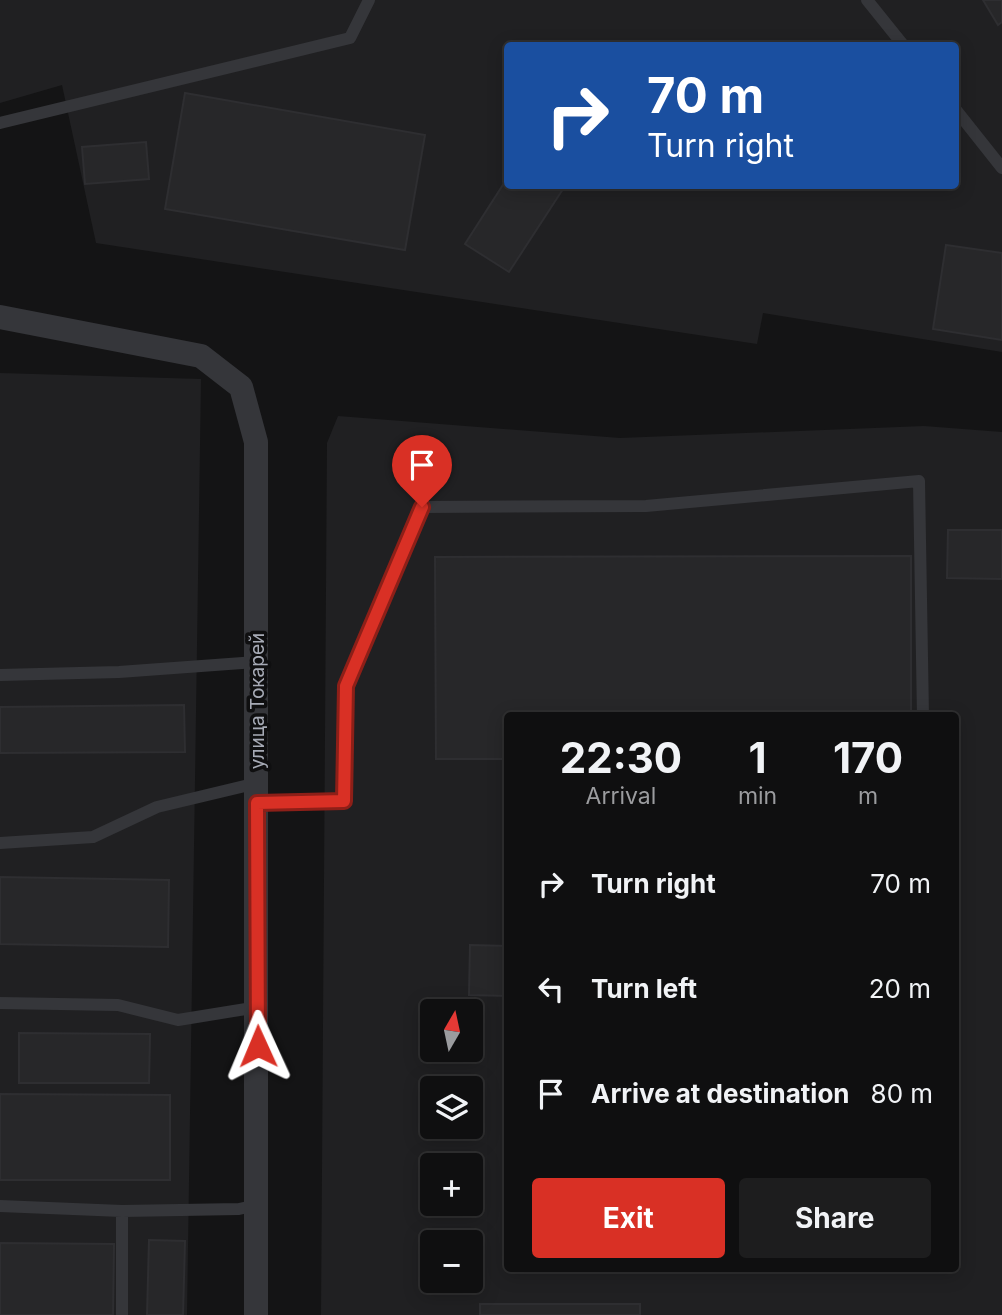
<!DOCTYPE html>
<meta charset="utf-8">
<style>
body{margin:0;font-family:Inter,sans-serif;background:#1d1d1e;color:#f1f3f6;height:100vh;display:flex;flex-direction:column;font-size:26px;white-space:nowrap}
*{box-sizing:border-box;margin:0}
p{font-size:23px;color:#9b9c9f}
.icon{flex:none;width:38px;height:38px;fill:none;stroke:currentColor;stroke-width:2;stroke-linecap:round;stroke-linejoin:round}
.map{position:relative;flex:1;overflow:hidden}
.drawer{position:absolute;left:504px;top:712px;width:455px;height:560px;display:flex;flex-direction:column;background:#0f0f10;border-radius:7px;box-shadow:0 4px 18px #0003,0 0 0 2px #2f2f30}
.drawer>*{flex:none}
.hud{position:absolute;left:504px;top:42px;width:455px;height:147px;border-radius:7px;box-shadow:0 4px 18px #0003,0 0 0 2px #2f2f30;background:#1a4fa0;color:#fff;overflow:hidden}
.needle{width:46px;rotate:9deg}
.buttons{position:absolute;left:420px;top:999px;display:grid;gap:14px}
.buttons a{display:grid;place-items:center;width:63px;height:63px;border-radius:7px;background:#0f0f10;box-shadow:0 4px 18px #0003,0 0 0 2px #2f2f30;font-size:35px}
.pin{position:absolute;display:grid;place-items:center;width:60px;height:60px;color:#fff;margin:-72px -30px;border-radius:50% 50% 50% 0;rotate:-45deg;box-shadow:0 0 7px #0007}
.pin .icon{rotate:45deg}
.me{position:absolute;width:77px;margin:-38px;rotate:359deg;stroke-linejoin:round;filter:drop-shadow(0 0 5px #0008)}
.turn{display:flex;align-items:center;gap:24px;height:147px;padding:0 28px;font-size:32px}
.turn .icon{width:91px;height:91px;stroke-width:2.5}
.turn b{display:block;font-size:49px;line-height:60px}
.eta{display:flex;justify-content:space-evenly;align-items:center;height:119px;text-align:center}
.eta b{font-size:42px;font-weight:700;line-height:49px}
.primary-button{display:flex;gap:14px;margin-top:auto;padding:14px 28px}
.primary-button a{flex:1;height:80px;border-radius:7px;background:#d93025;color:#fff;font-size:28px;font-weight:700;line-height:80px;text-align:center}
.primary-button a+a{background:#1d1d1e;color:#f1f3f6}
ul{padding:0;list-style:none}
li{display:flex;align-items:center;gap:21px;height:105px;padding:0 28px}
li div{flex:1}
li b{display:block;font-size:26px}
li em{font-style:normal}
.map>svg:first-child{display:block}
.built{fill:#202022;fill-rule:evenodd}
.building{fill:#272729;stroke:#2e2e31;stroke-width:2}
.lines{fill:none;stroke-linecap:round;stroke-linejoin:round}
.lane{stroke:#35363a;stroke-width:12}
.street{stroke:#35363a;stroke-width:24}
.route-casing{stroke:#8d1f18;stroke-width:18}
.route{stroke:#d93025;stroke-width:12}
.labels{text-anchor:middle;stroke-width:7;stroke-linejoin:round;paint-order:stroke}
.street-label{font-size:19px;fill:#a6aab5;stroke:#0f0f10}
</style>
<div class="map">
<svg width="1002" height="1315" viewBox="0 0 1002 1315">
<rect width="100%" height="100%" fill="#141415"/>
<path class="built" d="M0 0H1002V352L763 313 757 344 96 243 62 85 0 103ZM508 46H956V186H508Z
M0 373 201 379 187 1315H0Z
M338 416 620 438 924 426 1002 432V1315H321L327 443ZM508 716H956V1269H508ZM432 1012H471V1050H432ZM432 1088H471V1127H432ZM432 1166H471V1204H432ZM432 1242H471V1281H432Z"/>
<path class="building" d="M983 0H1002V22L998 25Z
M185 93 425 135 405 250 165 209Z
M146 142 149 179 85 184 82 147Z
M508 177V186H565L509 272 465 244Z
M946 245 1002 253V340L933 329Z
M948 530H1002V579L947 578Z
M911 556V716H508V759H436L435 557Z
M184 705 185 752 0 753V707Z
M0 877 169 880 168 947 0 944Z
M470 945 508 946V996L469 995Z
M19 1033 150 1034 149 1083H19Z
M0 1094 170 1095V1180H0Z
M149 1240 185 1241 183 1315H147Z
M0 1243 114 1244 113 1315H0Z
M480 1304H640V1315H480Z"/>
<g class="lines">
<path class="lane" d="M867 0 904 46
M956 110 1002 168
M0 123 350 38 369 0
M0 675 119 672 257 662
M257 803 344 801 346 686 422 507 646 506 919 481 923 716
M0 843 93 837 157 807 257 783
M0 1003 118 1005 178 1020 258 1007
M0 1206 122 1211
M122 1315V1211L239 1209 257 1205"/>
<path class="street" d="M0 317 201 356 241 387 256 442V1315"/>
</g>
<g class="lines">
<defs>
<path id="route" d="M258 1046 257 803 344 801 346 686 422 507"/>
</defs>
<use href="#route" class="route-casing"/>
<use href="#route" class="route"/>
</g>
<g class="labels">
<g class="street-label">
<text transform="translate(257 701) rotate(-90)" y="7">улица Токарей</text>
</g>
</g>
</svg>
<div class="buttons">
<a><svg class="needle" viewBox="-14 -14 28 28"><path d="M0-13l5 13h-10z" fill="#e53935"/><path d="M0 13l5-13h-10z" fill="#9b9c9f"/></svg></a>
<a><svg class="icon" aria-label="layers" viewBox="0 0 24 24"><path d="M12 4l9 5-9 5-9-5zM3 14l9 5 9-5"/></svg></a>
<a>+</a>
<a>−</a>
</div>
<div class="pin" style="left:422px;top:507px;background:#d93025"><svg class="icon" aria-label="arrive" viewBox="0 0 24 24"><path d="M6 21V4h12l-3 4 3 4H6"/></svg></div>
<svg class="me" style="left:258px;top:1046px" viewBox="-20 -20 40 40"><path d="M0-17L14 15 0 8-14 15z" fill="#d93025" stroke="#fff" stroke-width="4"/></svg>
<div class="hud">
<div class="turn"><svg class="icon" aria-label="right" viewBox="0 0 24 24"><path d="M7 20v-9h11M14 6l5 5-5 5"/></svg><div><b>70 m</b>Turn right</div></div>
</div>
<section class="drawer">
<div class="eta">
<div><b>22:30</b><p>Arrival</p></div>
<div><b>1</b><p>min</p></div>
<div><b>170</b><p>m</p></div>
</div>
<ul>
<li><svg class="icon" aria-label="right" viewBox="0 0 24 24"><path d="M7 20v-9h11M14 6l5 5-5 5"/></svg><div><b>Turn right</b></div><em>70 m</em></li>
<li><svg class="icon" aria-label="left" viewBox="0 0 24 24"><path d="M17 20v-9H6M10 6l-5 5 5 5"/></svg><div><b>Turn left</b></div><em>20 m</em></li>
<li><svg class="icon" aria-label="arrive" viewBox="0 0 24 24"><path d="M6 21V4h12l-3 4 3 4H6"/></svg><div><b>Arrive at destination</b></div><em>80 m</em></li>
</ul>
<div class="primary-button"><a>Exit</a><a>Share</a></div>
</section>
</div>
